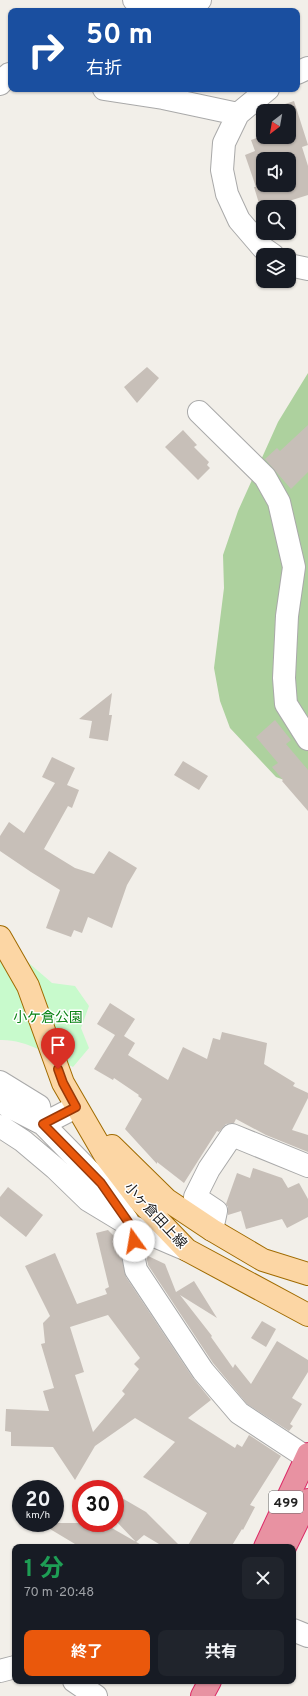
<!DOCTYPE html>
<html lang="ja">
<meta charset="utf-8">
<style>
body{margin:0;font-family:Overpass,"Noto Sans JP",sans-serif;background:#20242c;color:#f1f3f6;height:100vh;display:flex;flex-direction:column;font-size:15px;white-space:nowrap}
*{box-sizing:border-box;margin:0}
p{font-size:13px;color:#9ea1a6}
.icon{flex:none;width:22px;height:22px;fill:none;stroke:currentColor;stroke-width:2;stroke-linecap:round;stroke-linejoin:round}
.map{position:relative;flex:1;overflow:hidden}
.sheet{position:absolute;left:12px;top:1544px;width:284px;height:140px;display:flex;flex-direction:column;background:#171b24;border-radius:8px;box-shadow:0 1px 3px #0004}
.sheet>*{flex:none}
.banner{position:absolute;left:8px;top:8px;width:292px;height:84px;border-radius:8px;box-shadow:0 1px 3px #0004;background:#1a4fa0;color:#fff;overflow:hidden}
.needle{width:26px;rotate:211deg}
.tools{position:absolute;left:256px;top:104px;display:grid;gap:8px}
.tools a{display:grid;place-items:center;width:40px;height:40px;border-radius:8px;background:#171b24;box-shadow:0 1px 3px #0004;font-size:20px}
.speed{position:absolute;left:12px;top:1480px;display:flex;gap:8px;font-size:20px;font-weight:700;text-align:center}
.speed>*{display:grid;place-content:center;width:52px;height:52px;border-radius:50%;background:#171b24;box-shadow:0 1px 3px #0004;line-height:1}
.speed small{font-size:10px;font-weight:400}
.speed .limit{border:6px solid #d22;background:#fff;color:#111}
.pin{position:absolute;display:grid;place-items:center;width:34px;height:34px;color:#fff;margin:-41px -17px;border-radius:50% 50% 50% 0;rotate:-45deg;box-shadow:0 0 4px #0007}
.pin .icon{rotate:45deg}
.me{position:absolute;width:44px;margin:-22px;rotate:347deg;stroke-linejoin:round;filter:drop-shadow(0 0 3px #0008)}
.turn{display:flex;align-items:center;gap:14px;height:84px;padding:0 12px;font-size:18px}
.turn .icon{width:52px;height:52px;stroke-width:2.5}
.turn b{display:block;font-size:28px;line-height:34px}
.round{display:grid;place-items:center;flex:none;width:42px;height:42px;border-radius:8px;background:#20242c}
.overview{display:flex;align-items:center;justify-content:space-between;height:68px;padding:0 12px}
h1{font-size:24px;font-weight:700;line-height:30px;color:#1e9e55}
.primary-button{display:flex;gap:8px;margin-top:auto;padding:8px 12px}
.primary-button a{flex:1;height:46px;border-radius:8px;background:#ea580c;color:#fff;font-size:16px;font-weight:700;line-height:46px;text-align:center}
.primary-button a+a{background:#20242c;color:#f1f3f6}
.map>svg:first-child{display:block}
.forest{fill:#add19e}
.park{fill:#c8facc}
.building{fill:#c7bfb8;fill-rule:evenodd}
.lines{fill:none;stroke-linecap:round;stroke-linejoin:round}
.minor-casing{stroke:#a9a9a9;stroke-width:24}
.major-casing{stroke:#a06b00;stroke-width:24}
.highway-casing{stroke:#dc2a67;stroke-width:24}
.minor{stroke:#fff;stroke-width:22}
.major{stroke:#fcd6a4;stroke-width:22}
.highway{stroke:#e892a2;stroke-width:22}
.route-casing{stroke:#983908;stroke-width:10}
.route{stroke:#ea580c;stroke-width:7}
.labels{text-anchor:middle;stroke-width:3;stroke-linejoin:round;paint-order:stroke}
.shield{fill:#fff;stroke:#646464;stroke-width:1}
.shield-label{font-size:13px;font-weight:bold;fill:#222}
.park-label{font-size:14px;fill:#0c8416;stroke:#fff}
.street-label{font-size:14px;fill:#222;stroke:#fff}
</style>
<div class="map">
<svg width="308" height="1696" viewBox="0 0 308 1696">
<rect width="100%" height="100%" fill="#f2efe9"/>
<path class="forest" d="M308 373V789L276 777 230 728 220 701 214 668 224 588 223 555 238 511 278 422Z"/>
<path class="park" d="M0 953 23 958 52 983 75 986 89 1006 81 1028 89 1048 73 1067C51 1056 26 1039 0 1040Z"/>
<path class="building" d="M294 101 308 145 302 147 308 166V195L270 207H263V209L261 210 254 187H256L245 155 255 151 251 140 263 136 289 137V111H278L276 107ZM263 159H289V185H263Z
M147 367 159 378 137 403 124 387Z
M308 425V472L291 489 265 459 277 448 280 451Z
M183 430 197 445 194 447 209 462 207 465 210 468 198 480 165 447Z
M112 693 109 715H112L108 741 89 738 92 721 79 719Z
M275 720 291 740 286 744 308 770V811L282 781 283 780 272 767 278 763 256 737Z
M52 757 75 768 67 785 79 790 72 808 68 806 44 849 75 868 94 874 109 851 137 868 127 885 112 928 88 917 82 933 74 930 71 937 46 928 60 890 31 872 0 851V836L9 822 24 833 55 783 42 777Z
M183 761 208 776 199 790 174 775Z
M110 1003 135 1019 124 1036 135 1043 128 1055 168 1080 183 1047 207 1059 213 1038 220 1040 222 1032 267 1043 264 1064 295 1083 293 1086 308 1093V1098L292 1130 308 1135V1152L266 1135 236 1119 234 1123 226 1124 219 1132 217 1131 184 1183 157 1162V1164L125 1129 142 1099 138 1096 139 1095 114 1078 113 1080 94 1069 115 1035 97 1024Z
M253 1168 282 1178 288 1188 299 1183 308 1199V1217L287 1228 282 1219 246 1229 241 1211 228 1215V1207L226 1204 237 1173 250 1178Z
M8 1187 43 1215 26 1237 0 1216V1197Z
M108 1230 119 1241 126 1277 193 1378 211 1400 188 1418 235 1448 237 1444 242 1447 249 1435 281 1456 250 1505 255 1507 243 1530 242 1529 231 1547H187L207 1513 143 1477 175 1442 135 1418 95 1446 75 1480 53 1447 11 1446V1432L5 1431 6 1409 49 1411 43 1391 54 1388 41 1344 45 1343 43 1323 50 1316 25 1266 55 1253 77 1304 107 1294 105 1289 109 1287 96 1233ZM108 1315 140 1358 134 1364 139 1369 122 1391 125 1394 93 1432 75 1375 84 1372 70 1327Z
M146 1255 165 1264 176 1292 194 1281 217 1318 180 1295 212 1336 211 1337 233 1368 235 1364 251 1384 277 1341 308 1360V1372L292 1398 302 1404 290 1424 293 1426 289 1431 247 1404 213 1363 148 1265Z
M262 1321 276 1329 266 1347 251 1338Z
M115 1494 146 1512 181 1547H164L144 1535 136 1542 115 1520Z
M40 1523H103L145 1547H80Z"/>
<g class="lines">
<defs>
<path id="minor" d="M134 0 174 4 200 0
M297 73 308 68
M0 84 9 74 11 75
M104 89 163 98 238 114
M268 89 238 114 224 143 222 170 227 194 239 220 263 248 273 255
M289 265 308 269
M199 412 265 477 279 502 294 567 287 616 284 678 286 704 308 739
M0 1082 39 1106 41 1117
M0 1102 43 1124 101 1183 127 1220
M43 1124 76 1107
M0 1126 23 1141 55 1168 88 1200 131 1226 187 1250
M136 1228 133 1254 136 1270 203 1371 239 1413 306 1457
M212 1230 216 1211 195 1197 209 1169 232 1135 308 1166
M293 1630 308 1636
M0 1671 15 1667
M74 1681 96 1696"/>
<path id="major" d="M0 937 28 986 63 1083 106 1157 139 1200 187 1250 308 1315
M112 1146 167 1200 212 1230 263 1260 308 1274"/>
<path id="highway" d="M265 1547 308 1454
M285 1547 308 1500
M202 1696 210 1681"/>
</defs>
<use href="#minor" class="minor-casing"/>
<use href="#major" class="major-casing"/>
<use href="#highway" class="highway-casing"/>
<use href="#minor" class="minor"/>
<use href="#major" class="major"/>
<use href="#highway" class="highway"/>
</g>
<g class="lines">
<defs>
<path id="route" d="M58 1069 63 1083 76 1107 43 1124 101 1183 131 1226 136 1228 134 1241"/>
</defs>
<use href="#route" class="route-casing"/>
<use href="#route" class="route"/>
</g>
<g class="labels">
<rect class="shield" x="269" y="1491" width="34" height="22" rx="3"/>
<g class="shield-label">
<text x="286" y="1507">499</text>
</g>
<g class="park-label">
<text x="48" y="1022">小ケ倉公園</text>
</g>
<g class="street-label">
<text transform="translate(156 1215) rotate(47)" y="5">小ヶ倉田上線</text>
</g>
</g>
</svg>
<div class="tools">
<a><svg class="needle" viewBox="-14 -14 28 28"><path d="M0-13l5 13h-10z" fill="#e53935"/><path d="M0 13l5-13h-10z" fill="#9ea1a6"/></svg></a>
<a><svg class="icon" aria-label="sound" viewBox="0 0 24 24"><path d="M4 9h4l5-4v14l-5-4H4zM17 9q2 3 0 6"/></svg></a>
<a><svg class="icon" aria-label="search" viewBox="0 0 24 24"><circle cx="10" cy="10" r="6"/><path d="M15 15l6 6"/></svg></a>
<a><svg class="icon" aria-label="layers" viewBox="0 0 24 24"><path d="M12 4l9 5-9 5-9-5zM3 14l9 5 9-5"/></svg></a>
</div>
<div class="speed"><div>20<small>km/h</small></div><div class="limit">30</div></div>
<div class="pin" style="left:58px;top:1069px;background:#d93025"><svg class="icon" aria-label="arrive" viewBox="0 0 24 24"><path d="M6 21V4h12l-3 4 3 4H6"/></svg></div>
<svg class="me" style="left:134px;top:1241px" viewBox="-20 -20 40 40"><circle r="19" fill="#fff"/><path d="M0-13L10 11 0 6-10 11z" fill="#ea580c"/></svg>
<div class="banner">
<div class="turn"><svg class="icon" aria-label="right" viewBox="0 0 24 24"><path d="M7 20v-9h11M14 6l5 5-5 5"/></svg><div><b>50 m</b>右折</div></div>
</div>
<section class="sheet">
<div class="overview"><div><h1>1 分</h1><p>70 m · 20:48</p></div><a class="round"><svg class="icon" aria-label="close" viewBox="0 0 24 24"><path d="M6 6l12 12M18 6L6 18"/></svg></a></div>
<div class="primary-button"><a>終了</a><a>共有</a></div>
</section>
</div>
